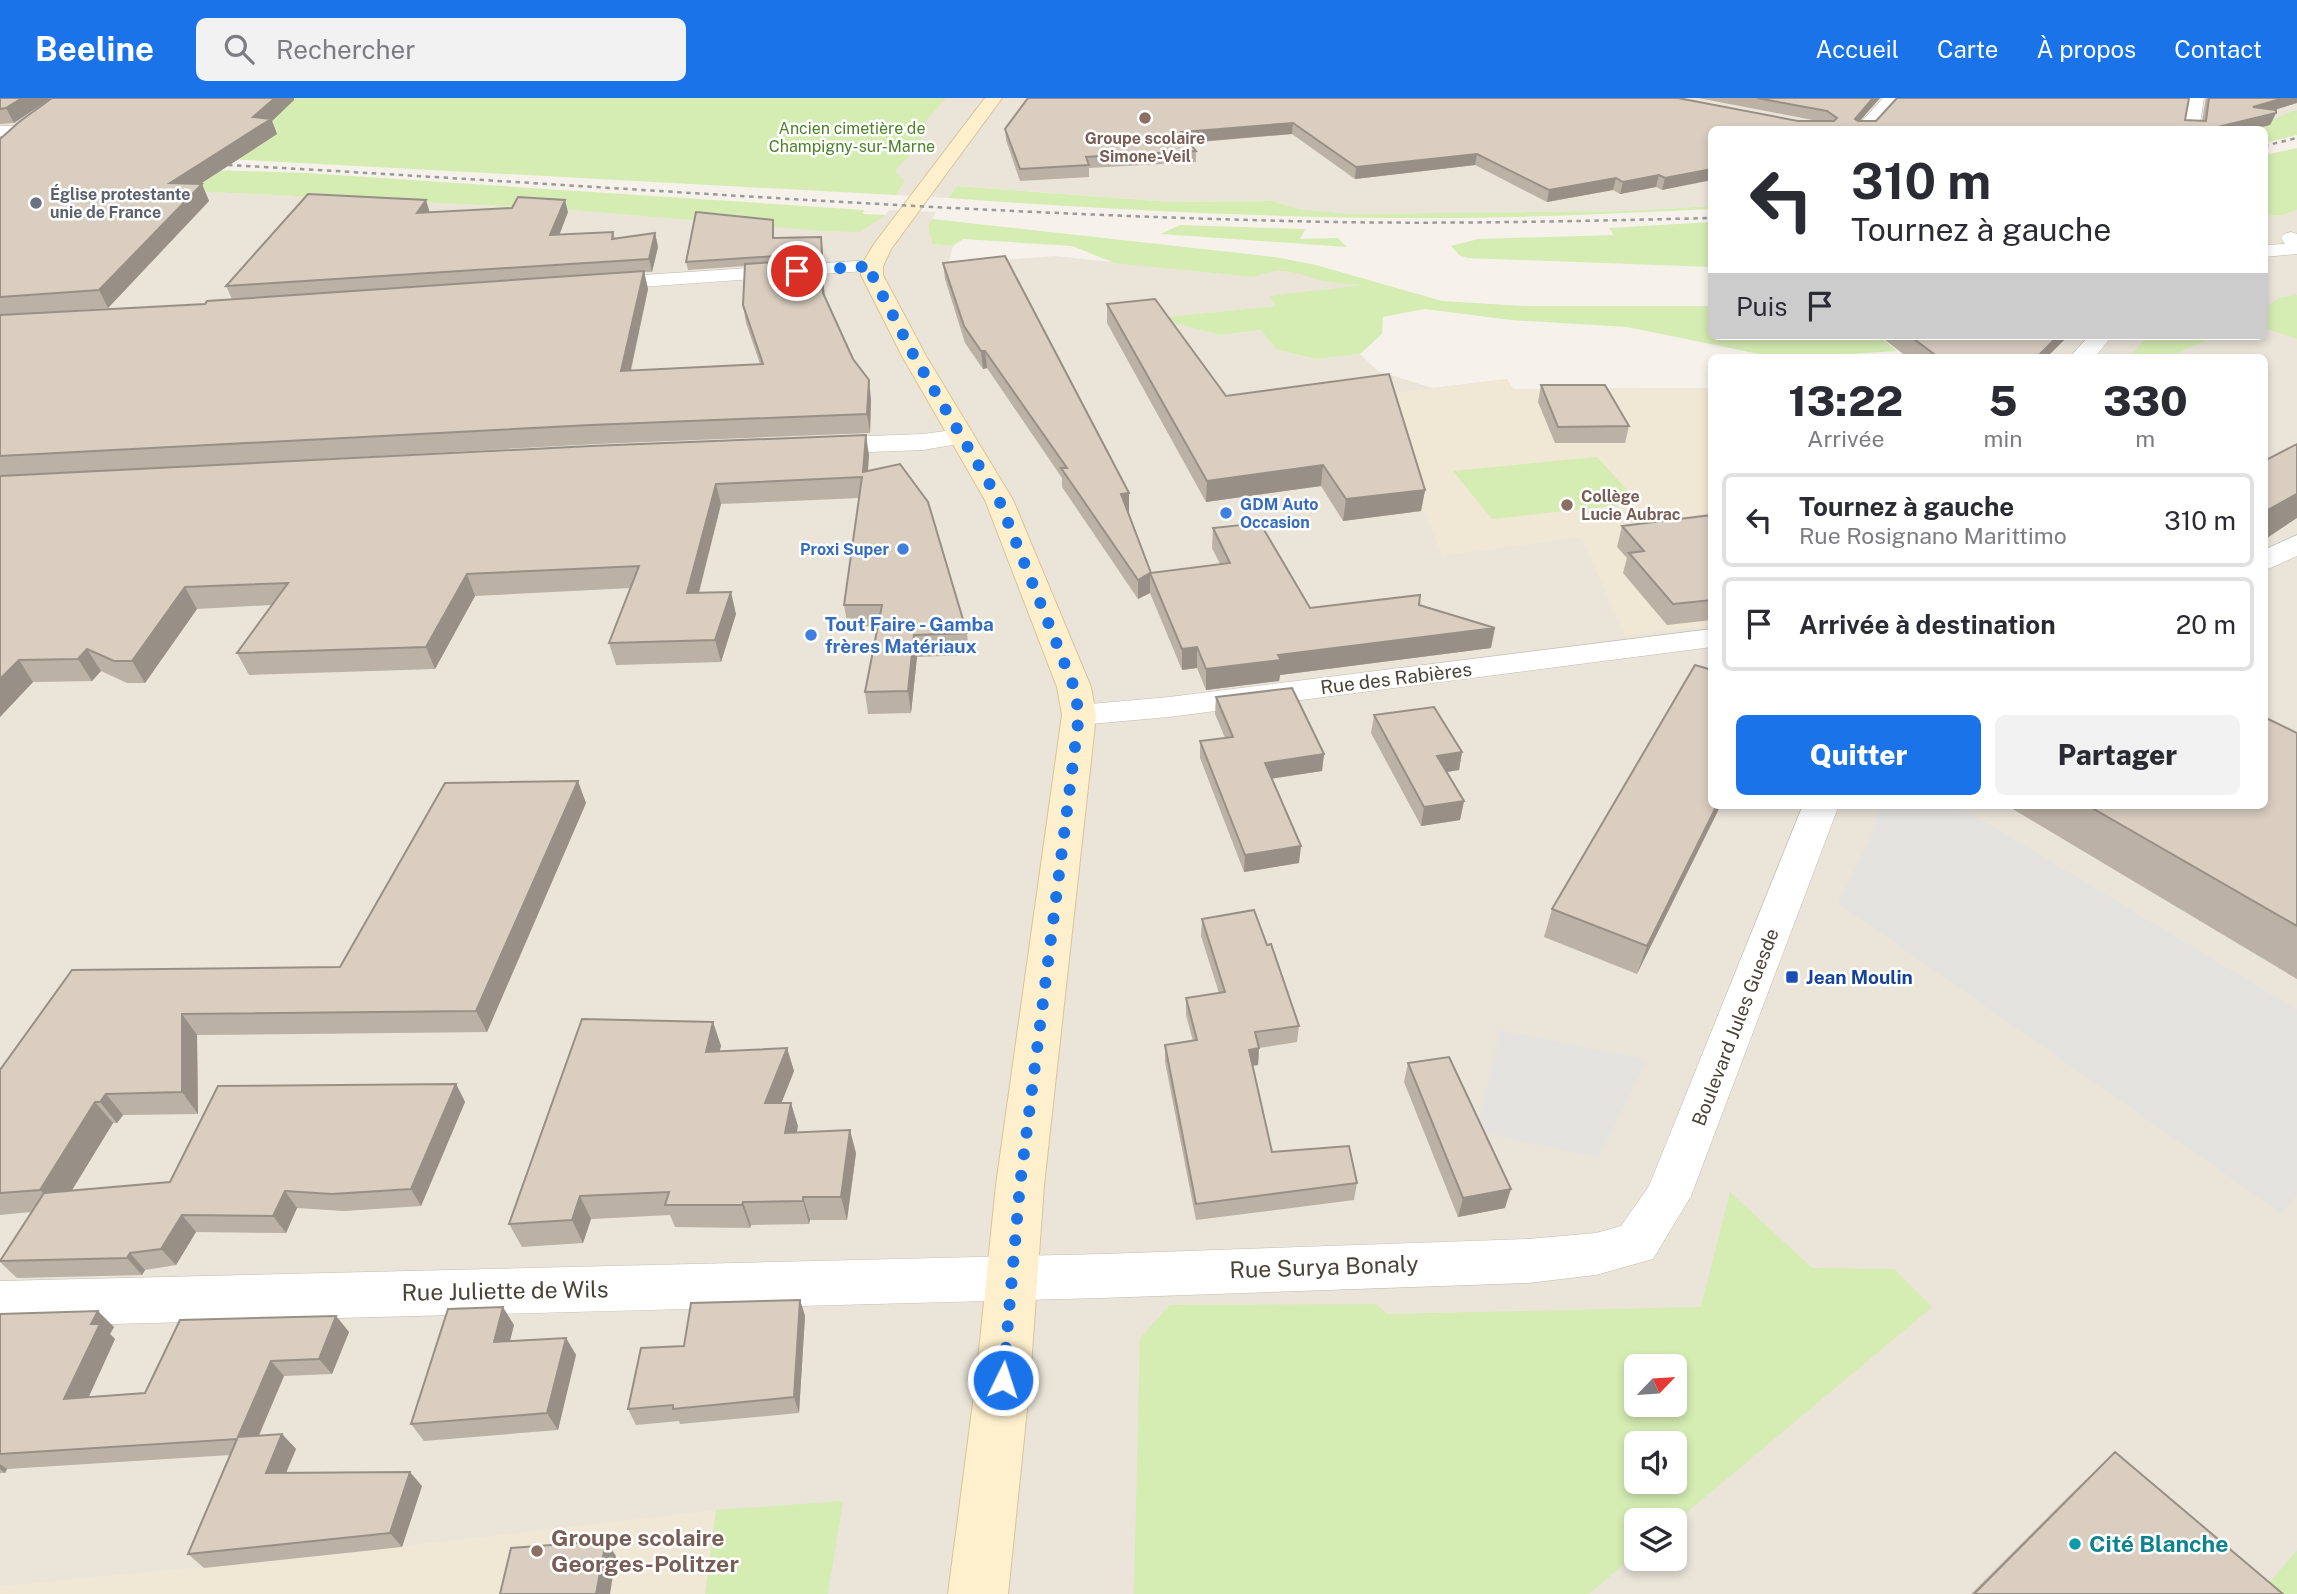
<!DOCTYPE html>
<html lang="fr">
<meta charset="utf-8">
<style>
body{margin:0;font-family:"Public Sans",sans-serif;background:#f2f2f3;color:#2b2b33;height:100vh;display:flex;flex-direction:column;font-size:26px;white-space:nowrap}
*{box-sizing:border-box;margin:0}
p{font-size:23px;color:#7c7c81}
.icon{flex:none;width:38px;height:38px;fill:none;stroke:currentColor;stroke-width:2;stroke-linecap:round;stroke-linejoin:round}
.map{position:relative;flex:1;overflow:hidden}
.details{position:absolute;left:1708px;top:256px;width:560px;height:455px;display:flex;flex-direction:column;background:#fff;border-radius:10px;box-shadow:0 4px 10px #0003}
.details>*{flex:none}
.banner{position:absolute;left:1708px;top:28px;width:560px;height:214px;border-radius:10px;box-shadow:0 4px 10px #0003;background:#fff;color:#2b2b33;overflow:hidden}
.needle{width:46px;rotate:65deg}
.tools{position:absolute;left:1624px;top:1256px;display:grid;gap:14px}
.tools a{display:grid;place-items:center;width:63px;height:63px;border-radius:10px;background:#fff;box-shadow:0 4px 10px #0003;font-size:35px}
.pin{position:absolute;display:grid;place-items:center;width:60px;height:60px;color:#fff;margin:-30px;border:4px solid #fff;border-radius:50%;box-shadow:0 2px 7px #0007}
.me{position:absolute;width:77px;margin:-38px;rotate:4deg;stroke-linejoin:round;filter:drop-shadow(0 0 5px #0008)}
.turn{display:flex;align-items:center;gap:24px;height:147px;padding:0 28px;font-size:32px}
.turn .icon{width:91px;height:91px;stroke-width:2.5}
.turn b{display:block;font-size:49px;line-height:60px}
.then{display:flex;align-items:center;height:66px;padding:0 28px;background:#0003;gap:14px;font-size:26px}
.eta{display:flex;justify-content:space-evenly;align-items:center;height:119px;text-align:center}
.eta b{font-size:42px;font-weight:800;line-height:49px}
.button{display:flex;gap:14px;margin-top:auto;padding:14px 28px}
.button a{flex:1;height:80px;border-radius:10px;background:#1a73e8;color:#fff;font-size:28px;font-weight:800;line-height:80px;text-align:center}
.button a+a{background:#f2f2f3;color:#2b2b33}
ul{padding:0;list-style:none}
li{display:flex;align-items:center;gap:21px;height:94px;margin:0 14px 10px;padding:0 14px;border:4px solid #e1e1e2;border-radius:10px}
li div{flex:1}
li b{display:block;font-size:26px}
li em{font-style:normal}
header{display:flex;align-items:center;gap:42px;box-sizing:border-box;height:98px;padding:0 35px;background:#1a73e8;color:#fff}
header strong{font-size:33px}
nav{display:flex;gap:38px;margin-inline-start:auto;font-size:24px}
.search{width:490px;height:63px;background:#f2f2f3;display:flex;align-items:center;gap:18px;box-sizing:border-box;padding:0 24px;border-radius:10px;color:#7c7c81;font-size:26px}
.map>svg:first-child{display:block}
.residential{fill:#eae4d9;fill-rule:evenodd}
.education{fill:#f0e7d5}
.green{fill:#d5ecb3;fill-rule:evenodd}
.parking{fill:#e5e3e0}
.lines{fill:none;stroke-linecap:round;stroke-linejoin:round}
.minor-casing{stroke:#c3baad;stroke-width:1}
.secondary-casing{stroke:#d8c49a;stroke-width:2}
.minor{fill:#fff;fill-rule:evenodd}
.secondary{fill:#fff0cd;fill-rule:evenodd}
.rail{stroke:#9a9a9a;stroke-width:2.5;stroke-dasharray:4.5 4.5;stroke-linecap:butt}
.wall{fill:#bbb1a5}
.shaded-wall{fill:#989086}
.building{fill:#d9cec0;stroke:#989086;stroke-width:2}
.route{stroke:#1a73e8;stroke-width:12;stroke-dasharray:0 21.6}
.education-dot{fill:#8d6e63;stroke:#fff;stroke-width:2.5}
.worship-dot{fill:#6b7280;stroke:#fff;stroke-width:2.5}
.shop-dot{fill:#3f7fe0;stroke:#fff;stroke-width:2.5}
.transit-dot{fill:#1a4fb4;stroke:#fff;stroke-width:2.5}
.culture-dot{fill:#0f9aa8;stroke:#fff;stroke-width:2.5}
.labels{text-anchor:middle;stroke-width:5;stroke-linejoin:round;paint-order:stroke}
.far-park-label{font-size:16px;fill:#4e8227;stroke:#fff}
.far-education-label{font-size:16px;font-weight:bold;fill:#785e54;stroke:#fff}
.far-worship-label{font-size:16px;font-weight:bold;fill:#5b616d;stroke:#fff;text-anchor:start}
.far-shop-label{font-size:16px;font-weight:bold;fill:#366cbe;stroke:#fff;text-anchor:start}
.shop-label{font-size:19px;font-weight:bold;fill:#366cbe;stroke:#fff;text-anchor:start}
.street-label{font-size:19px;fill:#4b4338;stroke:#fff}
.transit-label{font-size:19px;font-weight:bold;fill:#164399;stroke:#fff;text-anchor:start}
.near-street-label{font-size:23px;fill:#4b4338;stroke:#fff}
.near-education-label{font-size:23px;font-weight:bold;fill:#785e54;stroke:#fff;text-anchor:start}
.near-culture-label{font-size:23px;font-weight:bold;fill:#0d838f;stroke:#fff;text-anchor:start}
</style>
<header>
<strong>Beeline</strong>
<div class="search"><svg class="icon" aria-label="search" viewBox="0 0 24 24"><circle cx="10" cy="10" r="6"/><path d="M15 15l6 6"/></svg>Rechercher</div>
<nav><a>Accueil</a><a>Carte</a><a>À propos</a><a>Contact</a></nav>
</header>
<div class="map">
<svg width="2297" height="1496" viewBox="0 0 2297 1496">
<rect width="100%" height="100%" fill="#f6f2eb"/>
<path class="residential" d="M0 0H2297V13L2244 32H1712L1711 108 1627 113 1350 116 1299 111 1272 103 1172 104 958 88 948 100 896 97 905 84 0 39Z
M0 87 190 93 560 111 696 122 886 117 889 112 936 114 928 127 932 146 953 148 948 166 1055 158 1253 179 1272 172H1289L1329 184 1368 188 1270 198 1277 208 1159 220 1220 237 1262 232 1277 252 1317 261 1360 256 1378 273 1432 290 1507 281 1513 291 1711 290 1712 707H2264V259H2046L2066 238H2264L2265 118 2283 117 2297 112V1496H0ZM1636 1269H1675V1307H1636ZM1636 1346H1675V1384H1636ZM1636 1423H1675V1461H1636Z"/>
<path class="education" d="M1507 281 1513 291 1711 290V527L1625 538 1581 439 1442 458 1410 376 1387 296Z
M716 1412 705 1496H0V1488L325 1457Z"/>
<path class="green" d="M295 0H946L928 20 919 47 895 73 905 84 896 97 135 56 250 41Z
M2297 12V37L2265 45 2264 32H2243Z
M2297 50V112L2283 117 2265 118V57Z
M119 69 306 75 864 112 863 116 886 117 860 134 822 133 560 111 190 93Z
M957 88 1172 104 1272 103 1299 111 1350 116 1627 113 1711 108 1712 111C1607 116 1503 121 1399 120 1248 119 1098 111 948 100Z
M932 121 1275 159 1316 167 1442 203 1524 208H1711L1712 238H1879L1897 253 1801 259 1759 256 1627 229 1511 222 1425 211 1383 219 1382 236 1360 256 1317 261 1277 252 1261 232 1220 237 1156 220 1276 208 1269 198 1363 187C1352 186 1340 186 1329 184 1295 177 1290 166 1253 179L1115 165 1072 148 963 141 953 148 932 146 928 127Z
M1711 124V169L1467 160 1459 157 1451 148 1478 141 1614 137 1609 130Z
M1180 127 1305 131 1300 141 1338 140 1347 149 1161 136Z
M2297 197V241L2265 230V210L2278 200Z
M2147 238H2216L2169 259H2130Z
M1597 359 1639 405 1492 421 1453 373Z
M1730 1094 1812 1170 1894 1171 1932 1209 1675 1424 1636 1423V1456L1589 1496H1134L1140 1240 1170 1207 1376 1206 1387 1216 1701 1209ZM1636 1269H1675V1307H1636ZM1636 1346H1675V1384H1636Z
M843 1403 828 1496H705L716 1412Z
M2297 1452V1496H2260Z"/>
<path class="parking" d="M1884 707H1957L2297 912V1097L2281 1115 1838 805 1871 739 1879 710Z
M1500 932 1647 962 1599 1059 1477 1034Z"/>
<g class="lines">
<defs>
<path id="minor" d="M1883 0H1900L1872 32H1854Z
M2188 0H2204L2199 32H2182Z
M0 28H19L27 33 19 38H0Z
M2291 134 2297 136V156L2264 159V147L2285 146 2281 140 2284 136Z
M872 162 879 164 882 168 879 172 598 192 591 190 587 186 591 182 598 180Z
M2089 238H2112L2095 259H2070Z
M961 331 970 334 974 339 970 344 923 352 816 356 807 353 803 348 807 343 816 340 923 336Z
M2297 437V458L2264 473V452Z
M1712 531V549L1169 619 1079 627 1067 624 1062 617 1067 610 1079 607 1169 599Z
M1803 707H1839L1691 1098 1653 1161 1596 1177 1528 1185 1102 1200 0 1229V1183L1102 1156 1528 1141 1596 1135 1621 1128 1649 1088Z"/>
<path id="secondary" d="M985 0H1002L891 151 883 168V177L926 258 1013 402 1091 589 1096 617 1044 1087 1030 1282 1008 1496H948L976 1282 996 1087 1062 617 1057 589 985 402 902 258 861 177V168L874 146Z"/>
</defs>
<use href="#minor" class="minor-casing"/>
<use href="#secondary" class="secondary-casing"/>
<use href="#minor" class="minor"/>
<use href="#secondary" class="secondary"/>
<path class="rail" d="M2264 48 2297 40
M210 66C585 86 959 117 1334 124 1460 126 1586 123 1712 120"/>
</g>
<path class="wall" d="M0 0H51L14 25 0 26Z
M52 0H294V2L272 23 277 36 200 86H202L209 103 108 210 50 214 205 206 232 201 226 188 430 114H568L559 137 613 134 615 141 655 135 658 149 652 174H644L648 191 631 273 760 266 746 225 743 207 745 168 688 172 686 164 773 122 774 129V140L822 146 823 163H821L825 199 871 301 870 335 597 346 249 365 869 357 868 373 967 535 969 557 917 559 911 615 868 616 865 594 878 528 848 529 844 507 859 400 721 406 699 495 736 516 721 564 616 567 609 545 631 490 475 498 435 571 249 577 237 555 272 507 197 511 145 585H127L101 573 92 583 33 584 0 619V41Z
M1028 0 1798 23H1818L1698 0H1880L1859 23H2202L2206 0H2297V5L2274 12 2276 15 2270 27 2249 32H1712L1662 92 1656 89 1620 96 1613 92 1547 104 1475 67 1355 81 1292 36 1190 45 1196 53V64L1089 70V79L1020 83 1006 42 1005 31Z
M943 165 1129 395V415H1128L1151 475 1220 466 1212 450 1213 430 1310 510 1419 507 1491 550 1280 577 1279 583 1206 592 1197 570 1182 572 1150 495 1138 501 1062 389V380L987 270 983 271 965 245 945 181Z
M1107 206 1226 298 1425 392 1421 413 1343 423 1321 388 1206 404 1107 225Z
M1880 238H2068L2047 259H1907Z
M1541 287 1629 328 1625 345H1555L1538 304Z
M1712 417V522L1667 527 1623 475 1627 460 1617 449 1622 428Z
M1216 599 1324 656 1322 673 1271 680 1299 765 1244 774 1200 660V643L1225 640 1215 616Z
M1374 617 1462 654 1459 672 1446 674 1464 703 1460 722 1421 728 1371 635Z
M2297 635V881L2006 707H2264Z
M586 705 487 934 197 937 198 1016 123 1017 117 1025H113L71 1093 170 1084 456 986 465 1004 421 1108 344 1113 297 1110 286 1135 196 1134 176 1167 145 1172 142 1177 17 1180 0 1164 31 1114 0 1117V972L72 872 340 869Z
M1712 707 1637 876 1544 839 1552 811Z
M1202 821 1299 928 1297 944 1259 950 1258 967 1252 968 1272 1054 1357 1085 1354 1102 1196 1122 1165 964V947L1193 943 1186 917V900L1219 895 1201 838Z
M713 924 721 948 719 953 787 950 794 973 781 1005 798 1028 796 1035 856 1055 847 1122H810L809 1126 751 1127 750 1130 675 1129 670 1117 591 1121 583 1145 522 1149 509 1126Z
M1408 965 1505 1110 1458 1119 1404 984Z
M800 1202 805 1218 799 1315 680 1326 679 1323 636 1327 628 1311 684 1248Z
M0 1216 114 1229 110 1236 115 1241 88 1300 145 1295 336 1218 349 1234 332 1276 284 1278 259 1338 282 1336 296 1351 286 1375 422 1388 402 1449 204 1470 188 1456 230 1357 7 1371 5 1375H0Z
M514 1227 510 1243 566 1240 576 1257 558 1332 424 1343 411 1326Z
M2115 1354 2283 1496H1971L2071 1396Z"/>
<path class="shaded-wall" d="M22 0H51L14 25 6 10Z
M275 0H294V2L272 23 277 36 177 101 170 85 253 19Z
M1873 0H1880L1852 32 1855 21Z
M2284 0H2297V5L2248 20 2253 9Z
M2276 15 2270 27 2249 32H2205Z
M1293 25 1292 36 1181 45V34Z
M1477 56 1475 67 1355 81 1356 69Z
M1712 71V82L1662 92 1665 80Z
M1659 77 1656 89 1620 96 1623 84Z
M1616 80 1613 92 1547 104 1549 92Z
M202 86 209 103 108 210 99 192Z
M426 102 430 115H417Z
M565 102 568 114 554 151 550 137Z
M655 135 658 149 652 174 649 161Z
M820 161 823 179 826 213 823 195Z
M644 173 648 191 626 293 621 273Z
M2058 238H2068L2047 259H2037Z
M981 253H985L987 270 983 271Z
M869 282 871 301 870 335 867 316Z
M866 337 869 357 866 394 863 374Z
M1323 367 1321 388 1206 404 1207 383Z
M716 386 721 406 693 517 687 495Z
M1425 392 1421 413 1343 423 1346 401Z
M1129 395V415L1121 416V396Z
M2297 396V420L2264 442V414Z
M1150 475V495L1138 501V482Z
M467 476 475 498 435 571 426 549Z
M185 489 197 511 145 585 132 563Z
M731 494 736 516 721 564 715 542Z
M1495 530 1491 550 1280 577 1279 583 1206 592V571L1278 557Z
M914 537 917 559 911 615 908 593Z
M1197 549V570L1182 572V551Z
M87 551 101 573 92 583 78 561Z
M19 562 33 584 0 619V581Z
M1462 654 1459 672 1434 676 1437 658Z
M1324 656 1322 673 1263 682 1265 665Z
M578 683 586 705 487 934 476 913Z
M1464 703 1460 722 1421 728 1424 709Z
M1717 707H1721L1637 876 1647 848Z
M1301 748 1299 765 1244 774 1245 757Z
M182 916 197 937 198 1016 182 994Z
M713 924 721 948 713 978 706 954Z
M787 950 794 973 772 1029 765 1005Z
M1259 950 1258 967 1247 968 1249 952Z
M456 986 465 1004 421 1108 411 1091Z
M106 996 123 1017 117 1025 100 1004Z
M95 1004 113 1025 60 1112 40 1092Z
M791 1005 798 1028 792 1058 785 1035Z
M850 1032 856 1055 847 1122 841 1099Z
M1511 1091 1505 1110 1458 1119 1463 1100Z
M285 1093 297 1110 286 1135 273 1118Z
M580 1098 591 1121 583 1145 572 1122Z
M803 1099 810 1122 809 1126 803 1103Z
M743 1104 751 1127 750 1130 742 1107Z
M182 1117 196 1134 176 1167 161 1151Z
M130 1155 145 1172 142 1177 127 1160Z
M800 1202 805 1218 799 1315 794 1299Z
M503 1209 514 1227 505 1262 494 1244Z
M98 1213 114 1229 110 1236 115 1241 81 1316 64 1301 91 1226Z
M336 1218 349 1234 332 1276 319 1261Z
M566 1240 576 1257 558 1332 547 1315Z
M271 1263 284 1278 252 1353 238 1339Z
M282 1336 296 1351 280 1389 266 1375Z
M0 1366 7 1371 5 1375 0 1371Z
M410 1374 422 1388 402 1449 390 1435Z
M606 1443 616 1458 610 1496H596Z"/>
<path class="building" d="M0 0H22L6 10 0 11Z
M52 0H275L253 19 271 21 170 85 202 86 99 192 0 199V41L19 24Z
M1028 0H1678L1798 23H1834L1837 20 1827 13 1757 0H1873L1855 21 1858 23H1876L1897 0H2189L2185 22 2206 23 2209 0H2284L2253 9 2276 12V15L2205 32H1712V71L1665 80 1659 77 1623 84 1616 80 1549 92 1477 56 1356 69 1293 25 1181 34 1196 53 1086 59 1089 67 1020 71 1005 31Z
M308 96 426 102 417 115 512 110 518 99 565 102 550 137 613 134 612 141 655 135 649 161 226 188Z
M696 114 773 122V140L821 139 822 155 686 164Z
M1005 158 1129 395 1121 396 1151 475 1230 465 1213 430 1260 425 1310 510 1420 497 1419 507 1495 530 1278 557 1281 562 1206 571 1197 549 1182 551 1150 475 1138 482 1061 370H1067L985 253H981L964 228 943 165Z
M820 161 823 195 853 261 869 282 867 316 591 327 0 358V217L205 206 207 203 644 173 621 273 763 266 743 207 745 166Z
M1155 201 1226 298 1389 276 1425 392 1346 401 1323 367 1207 383 1107 206Z
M1910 238H2058L2037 259 1975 257 1976 259H1938Z
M1541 287H1605L1629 328 1558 329Z
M866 337 863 374 900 366 928 404 967 535 914 537 908 593 865 594 882 507H844L862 379 716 386 687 495 731 494 715 542 609 545 639 468 467 476 426 549 237 555 288 485 185 489 132 563H114L87 551 78 561 19 562 0 581V378L591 348Z
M2297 346V396L2264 414V363Z
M1712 417V502L1673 506 1629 455 1644 453 1622 428Z
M1695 567 1712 572V707H1717L1647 848 1552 811Z
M1292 590 1324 656 1265 665 1301 748 1245 757 1200 643 1233 639 1216 599Z
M1434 609 1462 654 1437 658 1464 703 1424 709 1374 617Z
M2264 619 2297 635V828L2087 707H2264Z
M578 683 476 913 182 916V994L106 996 100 1004H95L40 1092 0 1095V972L72 872 340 869 445 685Z
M1254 812 1267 847 1271 846 1299 928 1255 934 1259 950 1249 952 1272 1054 1349 1048 1357 1085 1196 1106 1165 947 1197 942 1186 900 1225 894 1202 821Z
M582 921 713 924 706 954 787 950 765 1005H791L785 1035 850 1032 841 1099H803V1103L743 1104 742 1107H665L669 1094 580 1098 572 1122 509 1126Z
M1449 959 1511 1091 1463 1100 1408 965Z
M456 986 411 1091 332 1096 285 1093 273 1118 182 1117 161 1151 130 1155 127 1160 0 1163 44 1095 170 1084 218 988Z
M800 1202 794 1299 673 1311V1307L628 1311 641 1250 684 1248 691 1205Z
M503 1209 494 1244 566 1240 547 1315 411 1326 448 1211Z
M98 1213 91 1226H100L64 1301 145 1295 180 1222 336 1218 319 1261 271 1263 238 1339 282 1336 266 1375 410 1374 390 1435 188 1456 237 1341 0 1356V1216Z
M2115 1354 2283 1496H1974Z
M606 1443 596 1496H500L511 1450Z"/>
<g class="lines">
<path class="route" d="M797 173 872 168V177L914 258 999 402 1074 589 1079 617 1020 1087 1003 1282"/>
</g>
<g class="education-dot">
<circle cx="1145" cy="20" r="7"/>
<circle cx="1567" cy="407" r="7"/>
<circle cx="537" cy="1453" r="7"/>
</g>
<circle class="worship-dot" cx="36" cy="105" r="7"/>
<g class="shop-dot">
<circle cx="1226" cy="415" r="7"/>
<circle cx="903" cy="451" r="7"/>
<circle cx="811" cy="537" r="7"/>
</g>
<rect class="transit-dot" x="1785" y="872" width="14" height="14" rx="3.5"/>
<circle class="culture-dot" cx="2075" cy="1446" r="7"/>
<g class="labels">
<g class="far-park-label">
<text x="852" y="36">Ancien cimetière de<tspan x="852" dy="18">Champigny-sur-Marne</tspan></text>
</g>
<g class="far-education-label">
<text x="1145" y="46">Groupe scolaire<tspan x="1145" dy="18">Simone-Veil</tspan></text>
<text x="1581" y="404" text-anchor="start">Collège<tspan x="1581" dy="18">Lucie Aubrac</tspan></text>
</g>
<g class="far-worship-label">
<text x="50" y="102">Église protestante<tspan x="50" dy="18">unie de France</tspan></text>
</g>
<g class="far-shop-label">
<text x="1240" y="412">GDM Auto<tspan x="1240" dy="18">Occasion</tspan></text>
<text x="889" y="457" text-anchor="end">Proxi Super</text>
</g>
<g class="shop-label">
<text x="825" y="533">Tout Faire - Gamba<tspan x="825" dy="22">frères Matériaux</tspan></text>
</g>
<g class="street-label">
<text transform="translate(1396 580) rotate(-7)" y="7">Rue des Rabières</text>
<text transform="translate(1735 929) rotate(-69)" y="7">Boulevard Jules Guesde</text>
</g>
<g class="transit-label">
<text x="1806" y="886">Jean Moulin</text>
</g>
<g class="near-street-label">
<text transform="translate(1324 1169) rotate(-2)" y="8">Rue Surya Bonaly</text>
<text transform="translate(505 1193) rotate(-1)" y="8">Rue Juliette de Wils</text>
</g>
<g class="near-education-label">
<text x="551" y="1448">Groupe scolaire<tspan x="551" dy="26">Georges-Politzer</tspan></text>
</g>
<g class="near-culture-label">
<text x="2089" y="1454">Cité Blanche</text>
</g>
</g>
</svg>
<div class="tools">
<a><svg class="needle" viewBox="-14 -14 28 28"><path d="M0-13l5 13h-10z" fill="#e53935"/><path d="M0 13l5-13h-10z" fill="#7c7c81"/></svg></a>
<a><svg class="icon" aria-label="sound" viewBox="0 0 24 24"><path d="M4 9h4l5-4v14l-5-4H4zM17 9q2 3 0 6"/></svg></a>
<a><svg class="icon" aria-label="layers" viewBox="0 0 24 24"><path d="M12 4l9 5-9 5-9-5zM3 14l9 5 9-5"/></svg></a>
</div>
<div class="pin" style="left:797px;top:173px;background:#d93025"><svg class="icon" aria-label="arrive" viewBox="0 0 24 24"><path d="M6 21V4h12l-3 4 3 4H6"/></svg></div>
<svg class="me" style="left:1003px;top:1282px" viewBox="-20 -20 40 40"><circle r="17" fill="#1a73e8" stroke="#fff" stroke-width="3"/><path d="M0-11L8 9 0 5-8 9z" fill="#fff"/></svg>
<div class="banner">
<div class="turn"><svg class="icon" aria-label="left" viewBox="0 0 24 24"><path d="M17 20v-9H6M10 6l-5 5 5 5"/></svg><div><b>310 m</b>Tournez à gauche</div></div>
<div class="then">Puis<svg class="icon" aria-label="arrive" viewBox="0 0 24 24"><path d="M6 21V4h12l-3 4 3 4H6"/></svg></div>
</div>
<section class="details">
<div class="eta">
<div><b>13:22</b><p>Arrivée</p></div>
<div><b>5</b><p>min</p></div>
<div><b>330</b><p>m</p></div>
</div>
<ul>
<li><svg class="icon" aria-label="left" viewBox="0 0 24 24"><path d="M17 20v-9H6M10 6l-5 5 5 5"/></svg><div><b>Tournez à gauche</b><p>Rue Rosignano Marittimo</p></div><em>310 m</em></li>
<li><svg class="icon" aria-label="arrive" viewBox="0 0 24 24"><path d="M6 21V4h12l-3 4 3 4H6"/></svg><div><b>Arrivée à destination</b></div><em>20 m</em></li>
</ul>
<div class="button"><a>Quitter</a><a>Partager</a></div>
</section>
</div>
